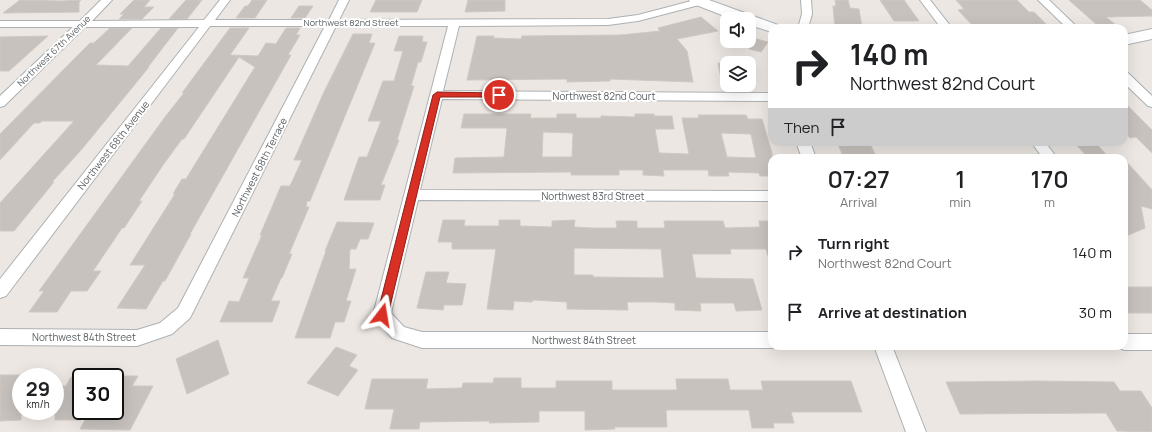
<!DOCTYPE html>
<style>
body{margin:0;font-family:Manrope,sans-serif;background:#f2f2f2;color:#202124;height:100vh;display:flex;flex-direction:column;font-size:15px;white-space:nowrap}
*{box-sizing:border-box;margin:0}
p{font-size:13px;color:#757577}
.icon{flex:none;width:22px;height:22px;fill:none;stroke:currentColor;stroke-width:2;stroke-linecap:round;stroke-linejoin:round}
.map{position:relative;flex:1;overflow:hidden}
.side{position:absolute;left:768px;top:154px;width:360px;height:196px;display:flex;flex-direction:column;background:#fff;border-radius:12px;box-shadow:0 4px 16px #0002}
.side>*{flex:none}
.banner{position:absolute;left:768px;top:24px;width:360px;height:122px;border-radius:12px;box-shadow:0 4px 16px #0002;background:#fff;color:#202124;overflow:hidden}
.tools{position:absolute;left:720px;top:12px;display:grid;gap:8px}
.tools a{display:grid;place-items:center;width:36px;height:36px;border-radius:8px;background:#fff;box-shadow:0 4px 16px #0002;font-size:20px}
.speed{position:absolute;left:12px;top:368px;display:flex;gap:8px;font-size:20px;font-weight:700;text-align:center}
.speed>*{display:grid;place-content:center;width:52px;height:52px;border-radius:50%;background:#fff;box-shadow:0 4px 16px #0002;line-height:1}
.speed small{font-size:10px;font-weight:400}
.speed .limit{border:2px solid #111;border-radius:6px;background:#fff;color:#111}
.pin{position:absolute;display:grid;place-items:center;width:34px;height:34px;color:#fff;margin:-17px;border:2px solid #fff;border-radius:50%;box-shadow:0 1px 4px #0007}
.me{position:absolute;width:44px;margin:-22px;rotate:14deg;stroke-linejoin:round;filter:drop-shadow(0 0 3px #0008)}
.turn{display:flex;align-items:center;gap:14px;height:84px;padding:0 16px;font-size:18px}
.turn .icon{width:52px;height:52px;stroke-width:2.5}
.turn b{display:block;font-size:28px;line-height:34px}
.then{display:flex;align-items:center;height:38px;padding:0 16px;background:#0003;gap:8px;font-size:15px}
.eta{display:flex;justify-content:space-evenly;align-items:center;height:68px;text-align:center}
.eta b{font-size:24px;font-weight:600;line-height:28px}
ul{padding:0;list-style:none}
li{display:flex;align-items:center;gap:12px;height:60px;padding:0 16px}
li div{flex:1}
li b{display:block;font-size:15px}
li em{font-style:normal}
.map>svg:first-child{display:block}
.building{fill:#c7c2be;stroke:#d1c8c0;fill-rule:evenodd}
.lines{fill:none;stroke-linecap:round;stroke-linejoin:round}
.street-casing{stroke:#adb1b4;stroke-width:2}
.secondary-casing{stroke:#aeb3b7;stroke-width:2}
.street{fill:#fff;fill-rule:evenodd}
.secondary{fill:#fff;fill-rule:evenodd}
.route{fill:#d93025;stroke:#8d1f18}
.labels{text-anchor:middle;stroke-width:4;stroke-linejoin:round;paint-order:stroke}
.far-street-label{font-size:9px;fill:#5a5f62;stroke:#fff}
.street-label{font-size:10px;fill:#5a5f62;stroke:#fff}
</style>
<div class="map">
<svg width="1152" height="432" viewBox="0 0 1152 432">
<rect width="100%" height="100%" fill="#ece7e2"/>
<path class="building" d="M20 0 61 1 81 0 79 2V12L3 13Z
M134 0H150L144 7H154L142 19H119L124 14H120Z
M186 0H202L187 19H169Z
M252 0H267L255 18H236L245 6H248Z
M376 0H422L417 12H370Z
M468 0H505V11L465 12Z
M835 0H848L850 8 859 9 862 28H835L833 6H836Z
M880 0H904L919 21H894Z
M956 0H1017L1029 12H1034L1050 28H975L958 10 964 9Z
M1069 0H1140L1152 10V16L1106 17 1116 25H1097Z
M299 6H313L305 18H291Z
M701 17 718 31 677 39 687 51 693 82 610 79V81L567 82V79L467 80 477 36H494L493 38 521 39 522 36 621 35 660 31 658 28Z
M110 28H132L96 65 128 66 161 28H178L148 67H149L82 149 52 182H54L14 231H0V203L74 121H42L40 123H34L0 160V134L82 51 90 43H94Z
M230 28H249L230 55 258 56 266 43 276 44 286 28H300L296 35H300L288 55H291L190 234H191L165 281H163L146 309 117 308 145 265H130L175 194H173L182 179H186L255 67 239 57 184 139H182L163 165 139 201H142L124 228H122L93 271H101L87 291H71L57 312H29L44 291H39L165 117 184 93H182Z
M353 34H372L369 43H375L310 201H307L306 207H309L289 254H292L282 278H281L271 301H280L272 322H220L229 301 239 302 249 278H243L262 235H260L281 186H290L302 160H294L324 92Z
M48 36 9 71H0V37Z
M399 36H423L422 42H427L421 62H418L411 86H414L397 140H399L381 185H385L380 200H344L359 157H367L381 121H368L383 81H394L403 51H394Z
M749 37 768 42 761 52 749 49Z
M718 63H727V78H721Z
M1124 102 1152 130V153L1136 137 1130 138 1124 132Z
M464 114H531L530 118H557V114H576V118H601V116L635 117V114H654V116H672L674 129H655L659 153 689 154 682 118H699L698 115H746L748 119H762L772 153V176H760L759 173 728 172 729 176H709L708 170H663L664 176 643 175V170H619V175H571V172L453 173 455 158 504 157 507 128H461ZM543 132 573 133 572 157H542ZM721 133 751 134 756 158 727 157Z
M837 142H869L877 158H844Z
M1074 142H1095L1109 158H1088Z
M1124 159 1152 190V209L1141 206 1145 228 1124 237Z
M443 220H465L464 226H499V220H520V226L552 227V221L575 220 574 227 592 228H617L616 221H637V228H665L664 221H723L725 228 760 227 759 221H772V256H768L766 249H730L731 254H692L696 278 753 279 762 310 736 311 734 303H700L701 311 675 310V303L656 302H627L628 310 567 309V302L533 300 532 302 514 301 513 310 487 309 496 249H452V242H438ZM574 248 661 249 664 278 593 277V275H574Z
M337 222 374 223 368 239H360L356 249H350L349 269H356L346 301H351L344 322H335L330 338H295L326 251H325Z
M426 272H449L446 283 466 284 462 305H444L443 310 417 308Z
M1124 287H1152V313H1124Z
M218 340 229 374 187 394 176 359Z
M336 347 357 355 349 366 358 370 338 396 307 383Z
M0 375H21V420L0 421Z
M115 376H138L132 386H153L130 430 80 429 90 411H115Z
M71 377H81V420H55V386H66Z
M494 378H521V388H556V381H612V390H677L676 379H728L730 390H763L761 381H851L862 412H791L794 423H773L774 428H752L749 410H666L667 427H614L615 429 585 430V411H539V422L489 423 490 421 420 422 419 429H390L394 409H365L372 379H428L426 389 462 388 463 383H493Z
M1038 381 1114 382 1120 391H1141L1152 408V432L1117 431 1106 413 960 414 946 382Z"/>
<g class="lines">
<defs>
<path id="street" d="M101 0H112L92 21 204 20 220 0H230L215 20H329L339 0H349L339 20 608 19 638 15 695 0H703L704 2 703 4 638 21 608 25 459 26 443 91 772 93V101L442 99 420 190 772 191V201L418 200 391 313 404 327 422 332H772V346H777L772 348H422L392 338 373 315 448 26H336L190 318 172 334 137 346 0 345V329L137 330 160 323 178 308 325 26H210L6 296 0 298V279L199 27H85L4 106 0 107V96L73 27H0V21H80Z
M801 0H811L812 14 808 28H798L802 14Z
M920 0H930L952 28H941Z
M1038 0H1049L1078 28H1067Z
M1124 72 1128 73 1152 96V107L1148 106 1124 83Z
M796 142H810L816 158H802Z
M1031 142H1045L1057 158H1043Z
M1124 334H1152V350H1124L1118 347 1117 346H1124Z
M874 346H892L926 432H906Z"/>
<path id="secondary" d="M689 0H709L778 25 781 28H772V32L749 25V19H732L691 3Z
M1152 29V39L1124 45V35Z"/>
</defs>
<use href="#street" class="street-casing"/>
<use href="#secondary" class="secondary-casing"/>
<use href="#street" class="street"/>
<use href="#secondary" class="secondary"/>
</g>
<path class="route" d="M437 92 499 93 503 95 499 97H440L388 315 386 318 382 319 379 318 377 315 433 95Z"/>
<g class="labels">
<g class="far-street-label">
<text x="351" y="26">Northwest 82nd Street</text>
<text transform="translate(54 51) rotate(-44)" y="3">Northwest 67th Avenue</text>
</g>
<g class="street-label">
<text x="604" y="100">Northwest 82nd Court</text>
<text transform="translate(113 145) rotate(-52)" y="4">Northwest 68th Avenue</text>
<text transform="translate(259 167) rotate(-63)" y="4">Northwest 68th Terrace</text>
<text x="593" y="200">Northwest 83rd Street</text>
<text x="84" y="341">Northwest 84th Street</text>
<text x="584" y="344">Northwest 84th Street</text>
</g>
</g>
</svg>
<div class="tools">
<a><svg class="icon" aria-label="sound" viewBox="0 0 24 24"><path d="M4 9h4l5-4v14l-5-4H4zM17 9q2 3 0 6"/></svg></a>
<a><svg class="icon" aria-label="layers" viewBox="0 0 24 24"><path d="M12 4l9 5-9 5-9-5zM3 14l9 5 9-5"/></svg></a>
</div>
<div class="speed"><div>29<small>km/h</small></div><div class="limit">30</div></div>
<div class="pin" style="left:499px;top:95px;background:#d93025"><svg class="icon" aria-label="arrive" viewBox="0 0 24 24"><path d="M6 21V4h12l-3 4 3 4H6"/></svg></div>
<svg class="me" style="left:382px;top:315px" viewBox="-20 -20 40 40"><path d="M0-17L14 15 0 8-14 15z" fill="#d93025" stroke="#fff" stroke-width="4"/></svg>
<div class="banner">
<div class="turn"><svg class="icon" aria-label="right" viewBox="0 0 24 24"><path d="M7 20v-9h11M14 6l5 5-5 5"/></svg><div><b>140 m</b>Northwest 82nd Court</div></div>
<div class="then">Then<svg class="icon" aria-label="arrive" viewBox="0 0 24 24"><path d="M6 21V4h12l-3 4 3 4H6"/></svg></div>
</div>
<section class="side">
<div class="eta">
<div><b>07:27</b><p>Arrival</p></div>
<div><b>1</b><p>min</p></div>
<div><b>170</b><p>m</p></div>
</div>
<ul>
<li><svg class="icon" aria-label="right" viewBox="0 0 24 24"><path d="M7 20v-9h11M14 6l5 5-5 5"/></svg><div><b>Turn right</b><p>Northwest 82nd Court</p></div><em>140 m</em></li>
<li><svg class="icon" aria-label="arrive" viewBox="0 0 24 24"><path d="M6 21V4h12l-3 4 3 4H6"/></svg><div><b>Arrive at destination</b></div><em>30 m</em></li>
</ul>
</section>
</div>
